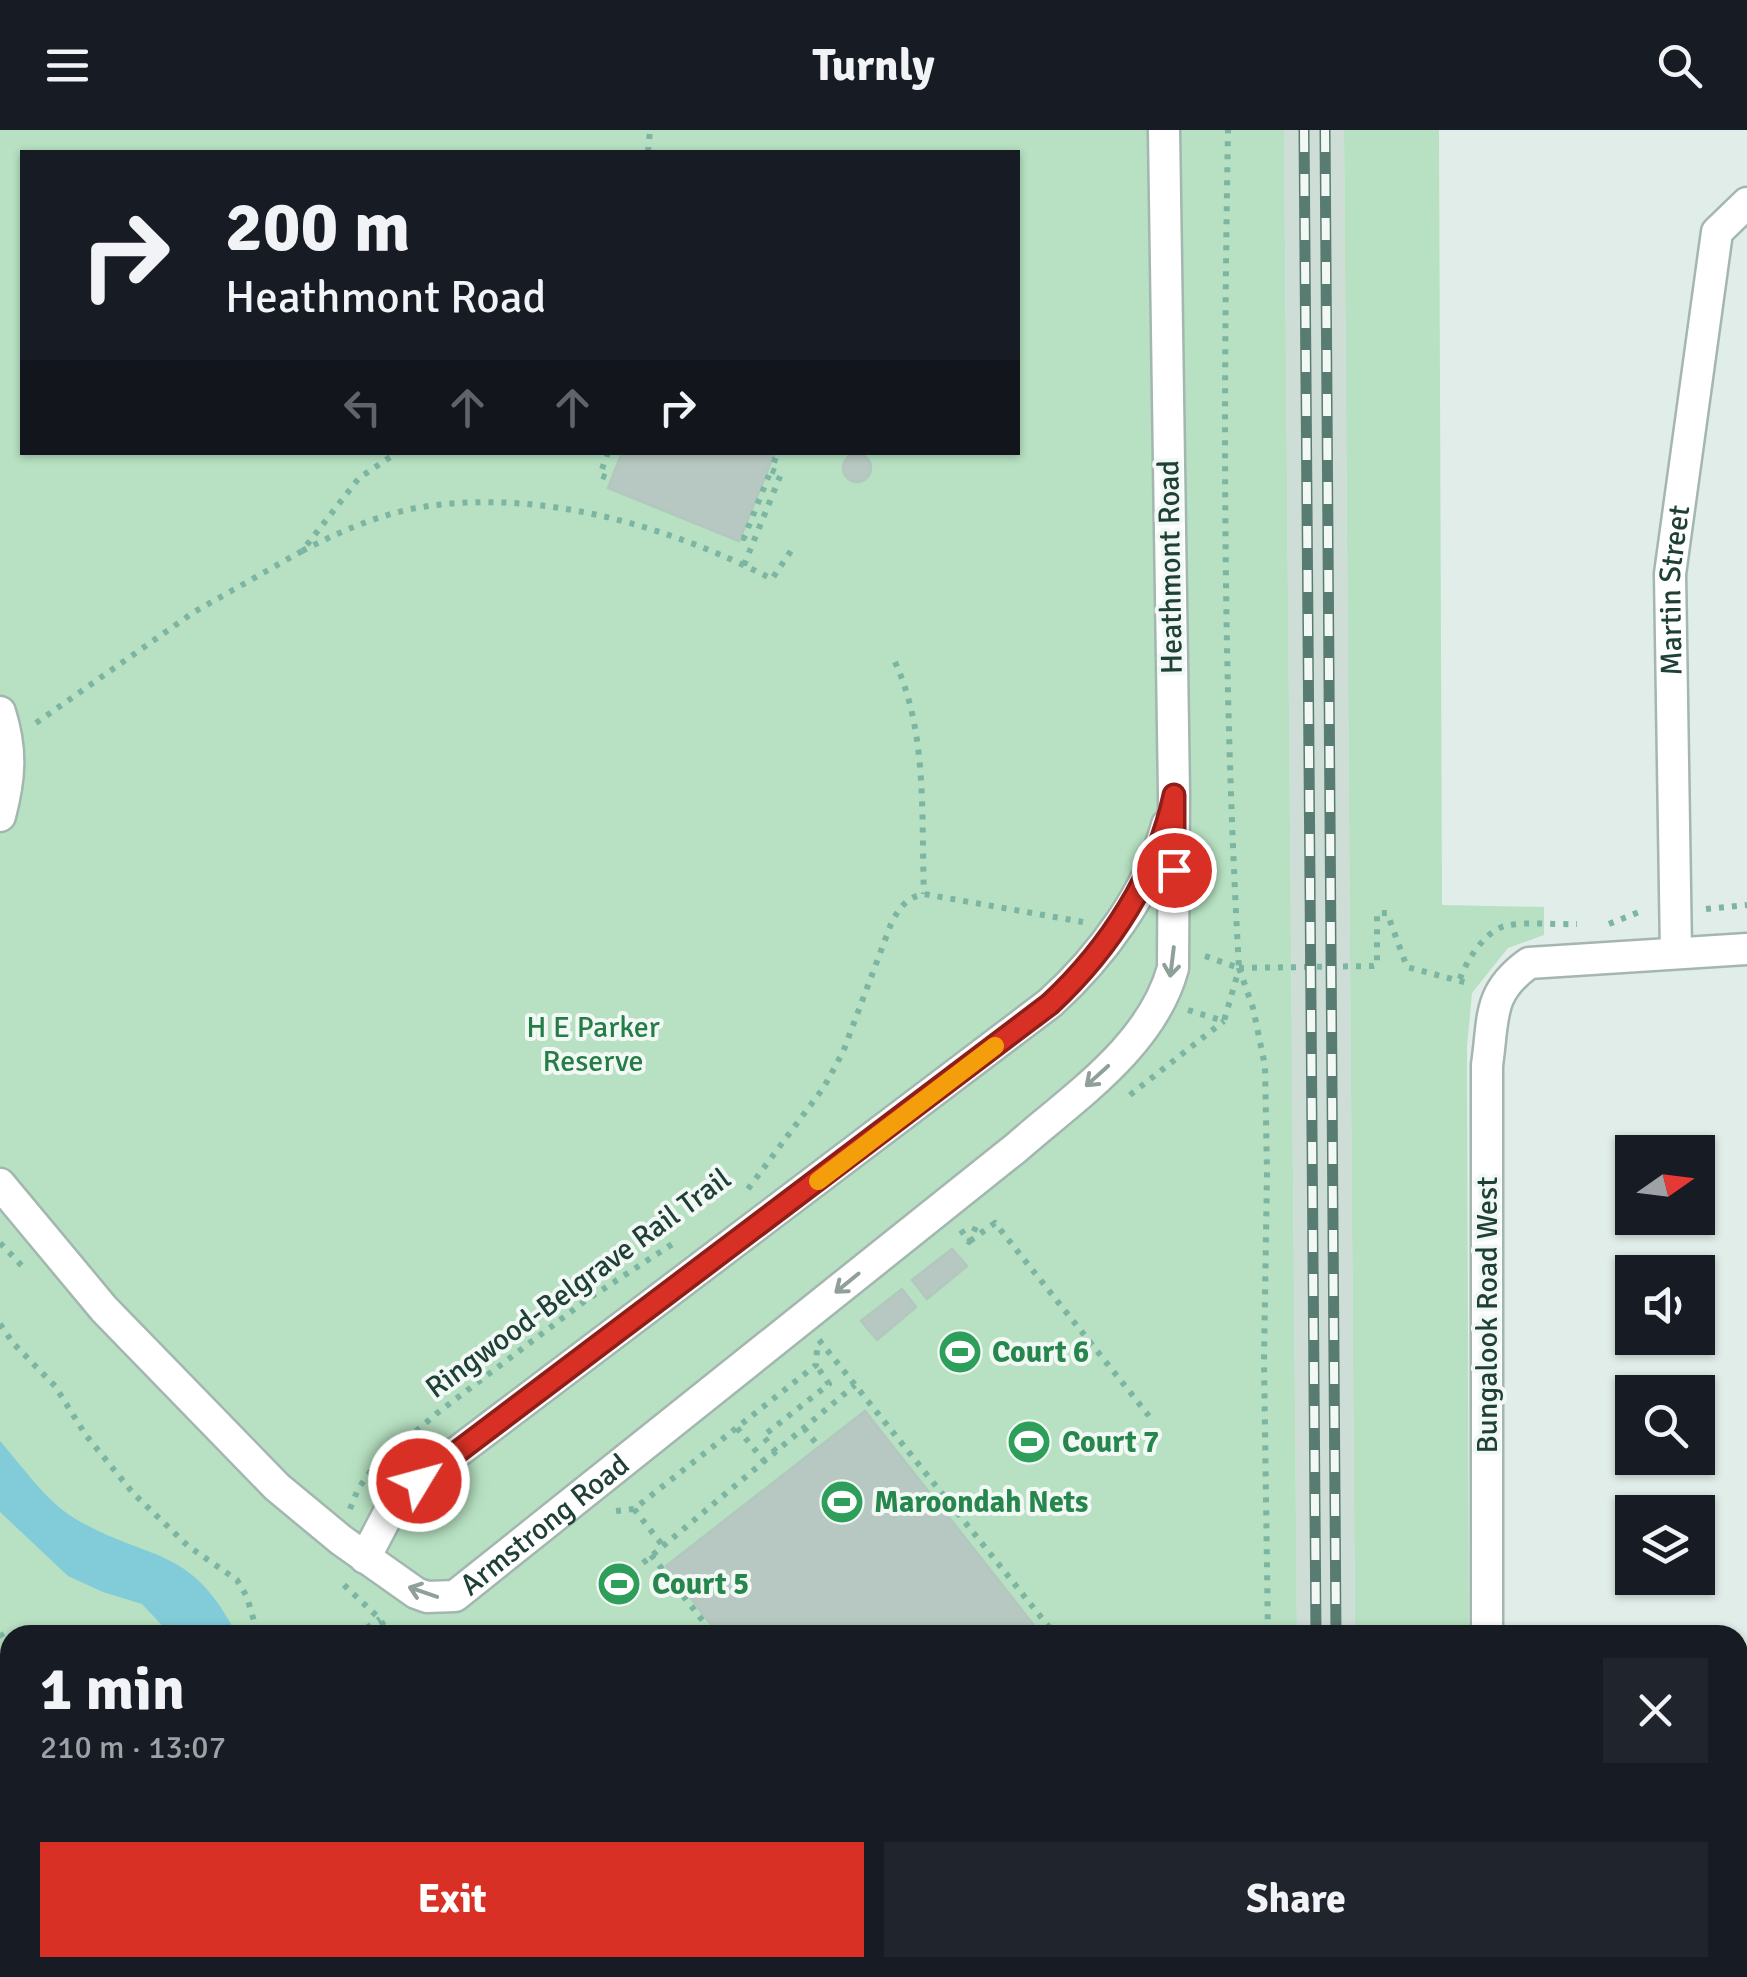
<!DOCTYPE html>
<meta charset="utf-8">
<style>
body{margin:0;font-family:Signika,sans-serif;background:#20242c;color:#f1f3f6;height:100vh;display:flex;flex-direction:column;font-size:38px;white-space:nowrap}
*{box-sizing:border-box;margin:0}
p{font-size:32px;color:#9ea1a6}
.icon{flex:none;width:55px;height:55px;fill:none;stroke:currentColor;stroke-width:2;stroke-linecap:round;stroke-linejoin:round}
.map{position:relative;flex:1;overflow:hidden}
.panel{position:absolute;left:0px;top:1495px;width:1748px;height:352px;display:flex;flex-direction:column;background:#171b24;border-radius:30px 30px 0 0;box-shadow:0 2px 8px #0004}
.panel>*{flex:none}
.top-card{position:absolute;left:20px;top:20px;width:1000px;height:305px;border-radius:0px;box-shadow:0 2px 8px #0004;background:#171b24;color:#f1f3f6;overflow:hidden}
.needle{width:65px;rotate:76deg}
.fabs{position:absolute;left:1615px;top:1005px;display:grid;gap:20px}
.fabs a{display:grid;place-items:center;width:100px;height:100px;border-radius:0px;background:#171b24;box-shadow:0 2px 8px #0004;font-size:50px}
.pin{position:absolute;display:grid;place-items:center;width:85px;height:85px;color:#fff;margin:-42px;border:5px solid #fff;border-radius:50%;box-shadow:0 2px 10px #0007}
.me{position:absolute;width:110px;margin:-55px;rotate:53deg;stroke-linejoin:round;filter:drop-shadow(0 0 8px #0008)}
.turn{display:flex;align-items:center;gap:35px;height:210px;padding:0 40px;font-size:45px}
.turn .icon{width:130px;height:130px;stroke-width:2.5}
.turn b{display:block;font-size:70px;line-height:85px}
.lanes{display:flex;align-items:center;height:95px;padding:0 40px;background:#0003;justify-content:center;gap:50px;direction:ltr}
.lanes .off{opacity:.35}
.round{display:grid;place-items:center;flex:none;width:105px;height:105px;border-radius:0px;background:#20242c}
.headline{display:flex;align-items:center;justify-content:space-between;height:170px;padding:0 40px}
h1{font-size:60px;font-weight:800;line-height:75px}
.action{display:flex;gap:20px;margin-top:auto;padding:20px 40px}
.action a{flex:1;height:115px;border-radius:0px;background:#d93025;color:#fff;font-size:40px;font-weight:800;line-height:115px;text-align:center}
.action a+a{background:#20242c;color:#f1f3f6}
header{display:flex;justify-content:space-between;align-items:center;height:130px;padding:0 40px;background:#171b24;font-size:45px;font-weight:800}
.map>svg:first-child{display:block}
.built{fill:#cfddd7}
.green{fill:#b7e1c2;fill-rule:evenodd}
.water{fill:#82ccd9}
.lines{fill:none;stroke-linecap:round;stroke-linejoin:round}
.stream{stroke:#82ccd9;stroke-width:10}
.building{fill:#b6c8c1;stroke:#b2c8bf;stroke-width:2.5}
.minor-casing{stroke:#a3b6af;stroke-width:35}
.path{stroke:#7db5a3;stroke-width:6;stroke-dasharray:5 8;stroke-linecap:butt}
.minor{stroke:#fff;stroke-width:30}
.rail-casing{stroke:#597c72;stroke-width:11}
.rail{stroke:#f2f9f5;stroke-width:8;stroke-dasharray:22;stroke-linecap:butt}
.oneway{stroke:#8fa09b}
.route-casing{stroke:#8d1f18;stroke-width:25}
.route{stroke:#d93025;stroke-width:18}
.slow{stroke:#f59e0b;stroke-width:18}
.labels{text-anchor:middle;stroke-width:8;stroke-linejoin:round;paint-order:stroke}
.street-label{font-size:30px;fill:#1f4037;stroke:#f2f9f5}
.park-label{font-size:30px;fill:#247c46;stroke:#f2f9f5}
.leisure-label{font-size:30px;font-weight:bold;fill:#27864d;stroke:#f2f9f5;text-anchor:start}
</style>
<header><svg class="icon" aria-label="menu" viewBox="0 0 24 24"><path d="M4 6h16M4 12h16M4 18h16"/></svg>Turnly<svg class="icon" aria-label="search" viewBox="0 0 24 24"><circle cx="10" cy="10" r="6"/><path d="M15 15l6 6"/></svg></header>
<div class="map">
<svg width="1747" height="1847" viewBox="0 0 1747 1847">
<rect width="100%" height="100%" fill="#e1ede8"/>
<path class="built" d="M1284 0H1344L1355 1505H1297Z"/>
<path class="green" d="M0 0H1284L1297 1505H10V1838H1299V1847H0ZM22 22H1018V322H22Z
M1344 0H1439L1442 775 1544 777V805L1508 818 1472 863 1467 917 1469 1505H1355Z
M1358 1838H1448L1440 1847H1358Z"/>
<path class="water" d="M0 1311C22 1336 46 1371 74 1388 150 1433 190 1413 237 1505H171L142 1474 103 1462 68 1446 0 1382Z"/>
<g class="lines">
<path class="stream" d="M408 1838 410 1847
M652 1838 662 1847"/>
</g>
<path class="building" d="M622 322H775L739 411 608 358Z
M843 338a14 14 0 1 1 28 0a14 14 0 1 1-28 0Z
M952 1119 967 1136 927 1169 912 1150Z
M902 1159 916 1177 877 1210 861 1191Z
M865 1281 1033 1494 1019 1505H719L666 1436Z
M991 1838H1063L1051 1847H999Z"/>
<g class="lines">
<defs>
<g id="minor">
<path d="M0 582C12 620 10 648 0 686"/>
<path id="s1" d="M1676 822 1670 444 1717 102 1747 73"/>
<path id="s2" d="M0 1054 104 1179 277 1357 341 1410 416 1463 427 1467 455 1466 1016 1018C1074 967 1152 916 1173 838L1174 665 1164 0"/>
<path d="M365 1428 388 1384 419 1351 1050 873C1101 827 1149 762 1167 695"/>
<path d="M1487 1505V935C1494 888 1487 863 1529 833L1747 819"/>
<path d="M1479 1847 1480 1838"/>
</g>
</defs>
<use href="#minor" class="minor-casing"/>
<path class="path" d="M648 22 650 0
M608 322 600 345 610 349
M742 407 744 408 771 340
M302 421C339 402 375 386 416 378 535 357 667 395 772 449L795 415
M744 435 781 344 771 340 778 322
M895 532C928 604 921 687 924 764
M36 593 194 482 302 421 359 348 398 322
M1706 779 1747 775
M1609 794 1644 780
M1205 826 1239 838C1223 559 1223 279 1228 0
M1239 838 1253 878 1265 936 1267 1042 1264 1231 1268 1505
M1239 838 1373 836 1377 835V783H1387L1407 837 1471 854
M1460 849C1466 831 1485 801 1505 796 1526 791 1555 795 1577 794
M1188 880 1224 891 1239 839
M1130 965 1224 891
M748 1059 824 957 843 922 891 794C898 779 907 767 924 764L1083 792
M961 1100 969 1112 979 1090
M970 1111 995 1093 1149 1286
M0 1113 27 1141
M0 1194 13 1213 55 1256 85 1304 133 1363 188 1416 237 1450 247 1467 258 1505
M819 1210 1053 1502 1050 1505
M737 1298 765 1332
M804 1298 819 1317
M776 1322 763 1306 829 1254 816 1235
M350 1379 358 1359 372 1339 436 1284 585 1171 677 1111
M634 1379 663 1416
M616 1381 634 1379 816 1235 817 1219
M651 1425 714 1505
M643 1433 855 1255
M344 1455 380 1489 389 1505
M0 1503 10 1518
M356 1505 380 1489
M0 1771 10 1766
M200 1838 204 1847
M821 1838 823 1847
M977 1838 985 1847
M1271 1838V1847
M1103 1847 1115 1838"/>
<use href="#minor" class="minor"/>
<defs>
<path id="rail" d="M1304 0 1316 1505
M1325 0 1336 1505
M1319 1838V1847
M1339 1838V1847"/>
</defs>
<use href="#rail" class="rail-casing"/>
<use href="#rail" class="rail"/>
</g>
<defs><path id="oneway-shaft" d="M-6 0H5M1.5-3L5.5 0L1.5 3" fill="none" stroke-width="1.6" stroke-linecap="round" stroke-linejoin="round" transform="scale(2.5)"/></defs>
<g class="oneway">
<use href="#oneway-shaft" transform="translate(1172 832) rotate(97)"/>
<use href="#oneway-shaft" transform="translate(1097 946) rotate(138)"/>
<use href="#oneway-shaft" transform="translate(847 1153) rotate(141)"/>
<use href="#oneway-shaft" transform="translate(423 1462) rotate(-161)"/>
</g>
<g class="lines">
<defs>
<path id="route" d="M419 1351 1050 874C1110 818 1157 745 1174 665V740"/>
</defs>
<use href="#route" class="route-casing"/>
<use href="#route" class="route"/>
<path class="slow" d="M818 1051 995 916"/>
</g>
<defs>
<symbol id="stadium-disc" viewBox="-11 -11 22 22"><circle r="9.5" fill="#2e9e5b" stroke="#f2f9f5"/><path d="M0-5a6.5 5 0 1 0 0 10a6.5 5 0 1 0 0-10ZM-3.5-1.8h7v3.6h-7Z" fill="#fff"/></symbol>
</defs>
<g fill-rule="evenodd">
<use href="#stadium-disc" x="935" y="1197" width="50" height="50"/>
<use href="#stadium-disc" x="1004" y="1287" width="50" height="50"/>
<use href="#stadium-disc" x="817" y="1347" width="50" height="50"/>
<use href="#stadium-disc" x="594" y="1429" width="50" height="50"/>
</g>
<g class="labels">
<g class="street-label">
<text transform="translate(1170 437) rotate(-91)" y="10">Heathmont Road</text>
<text dy="10" stroke="none"><textPath href="#s1" startOffset="362">Martin Street</textPath></text>
<text transform="translate(578 1153) rotate(-36)" y="10">Ringwood-Belgrave Rail Trail</text>
<text transform="translate(1487 1185) rotate(-90)" y="10">Bungalook Road West</text>
<text dy="10" stroke="none"><textPath href="#s2" startOffset="740">Armstrong Road</textPath></text>
</g>
<g class="park-label">
<text x="593" y="907">H E Parker<tspan x="593" dy="34">Reserve</tspan></text>
</g>
<g class="leisure-label">
<text x="992" y="1232">Court 6</text>
<text x="1062" y="1322">Court 7</text>
<text x="874" y="1382">Maroondah Nets</text>
<text x="652" y="1464">Court 5</text>
</g>
</g>
</svg>
<div class="fabs">
<a><svg class="needle" viewBox="-14 -14 28 28"><path d="M0-13l5 13h-10z" fill="#e53935"/><path d="M0 13l5-13h-10z" fill="#9ea1a6"/></svg></a>
<a><svg class="icon" aria-label="sound" viewBox="0 0 24 24"><path d="M4 9h4l5-4v14l-5-4H4zM17 9q2 3 0 6"/></svg></a>
<a><svg class="icon" aria-label="search" viewBox="0 0 24 24"><circle cx="10" cy="10" r="6"/><path d="M15 15l6 6"/></svg></a>
<a><svg class="icon" aria-label="layers" viewBox="0 0 24 24"><path d="M12 4l9 5-9 5-9-5zM3 14l9 5 9-5"/></svg></a>
</div>
<div class="pin" style="left:1174px;top:740px;background:#d93025"><svg class="icon" aria-label="arrive" viewBox="0 0 24 24"><path d="M6 21V4h12l-3 4 3 4H6"/></svg></div>
<svg class="me" style="left:419px;top:1351px" viewBox="-20 -20 40 40"><circle r="17" fill="#d93025" stroke="#fff" stroke-width="3"/><path d="M0-11L8 9 0 5-8 9z" fill="#fff"/></svg>
<div class="top-card">
<div class="turn"><svg class="icon" aria-label="right" viewBox="0 0 24 24"><path d="M7 20v-9h11M14 6l5 5-5 5"/></svg><div><b>200 m</b>Heathmont Road</div></div>
<div class="lanes"><svg class="icon off" aria-label="left" viewBox="0 0 24 24"><path d="M17 20v-9H6M10 6l-5 5 5 5"/></svg><svg class="icon off" aria-label="ahead" viewBox="0 0 24 24"><path d="M12 20V5M6 11l6-6 6 6"/></svg><svg class="icon off" aria-label="ahead" viewBox="0 0 24 24"><path d="M12 20V5M6 11l6-6 6 6"/></svg><svg class="icon" aria-label="right" viewBox="0 0 24 24"><path d="M7 20v-9h11M14 6l5 5-5 5"/></svg></div>
</div>
<section class="panel">
<div class="headline"><div><h1>1 min</h1><p>210 m · 13:07</p></div><a class="round"><svg class="icon" aria-label="close" viewBox="0 0 24 24"><path d="M6 6l12 12M18 6L6 18"/></svg></a></div>
<div class="action"><a>Exit</a><a>Share</a></div>
</section>
</div>
